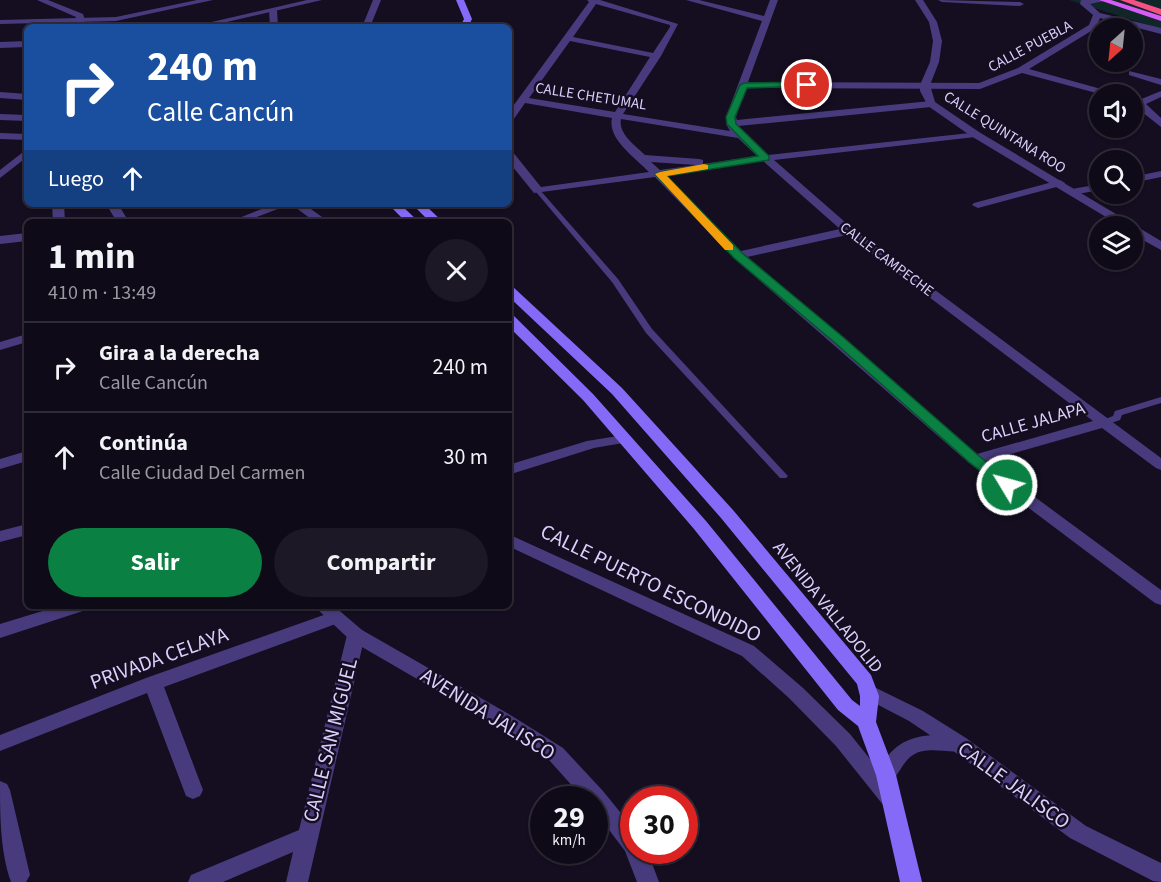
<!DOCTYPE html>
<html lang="es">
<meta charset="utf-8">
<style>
body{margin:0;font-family:"Source Sans 3",sans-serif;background:#1d1825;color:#f1f3f6;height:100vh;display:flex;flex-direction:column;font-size:22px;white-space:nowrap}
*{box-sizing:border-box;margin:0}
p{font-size:20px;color:#9b9aa2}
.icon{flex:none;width:33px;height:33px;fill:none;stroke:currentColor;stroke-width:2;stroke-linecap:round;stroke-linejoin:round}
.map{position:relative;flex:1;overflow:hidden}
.details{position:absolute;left:24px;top:219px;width:488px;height:390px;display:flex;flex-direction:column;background:#0f0a18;border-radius:9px;box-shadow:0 2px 4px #0004,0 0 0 2px #2f2b37}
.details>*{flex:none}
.hud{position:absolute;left:24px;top:24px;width:488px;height:183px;border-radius:9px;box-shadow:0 2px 4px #0004,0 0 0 2px #2f2b37;background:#1a4fa0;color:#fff;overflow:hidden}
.needle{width:39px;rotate:207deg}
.tools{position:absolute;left:1089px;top:18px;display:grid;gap:12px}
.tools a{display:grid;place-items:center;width:54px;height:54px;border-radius:50%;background:#0f0a18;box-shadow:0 2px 4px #0004,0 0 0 2px #2f2b37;font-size:30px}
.speed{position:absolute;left:530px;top:786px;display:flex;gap:12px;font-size:30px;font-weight:700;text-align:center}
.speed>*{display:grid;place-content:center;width:78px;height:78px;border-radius:50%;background:#0f0a18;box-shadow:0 2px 4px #0004,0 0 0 2px #2f2b37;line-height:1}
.speed small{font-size:15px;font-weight:400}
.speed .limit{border:9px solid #d22;background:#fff;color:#111}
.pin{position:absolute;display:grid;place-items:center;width:51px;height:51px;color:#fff;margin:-26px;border:3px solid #fff;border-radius:50%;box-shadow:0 2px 6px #0007}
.me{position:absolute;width:66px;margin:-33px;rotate:307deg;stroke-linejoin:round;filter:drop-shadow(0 0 4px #0008)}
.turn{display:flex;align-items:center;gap:21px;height:126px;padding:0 24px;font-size:27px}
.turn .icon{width:78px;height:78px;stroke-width:2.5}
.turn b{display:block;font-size:42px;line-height:51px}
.then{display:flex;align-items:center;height:57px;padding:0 24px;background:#0003;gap:12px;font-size:22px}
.round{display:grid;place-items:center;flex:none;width:63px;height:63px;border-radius:32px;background:#1d1825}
.headline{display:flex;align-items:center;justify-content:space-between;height:102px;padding:0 24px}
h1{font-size:36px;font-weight:700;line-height:45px}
.button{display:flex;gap:12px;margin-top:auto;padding:12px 24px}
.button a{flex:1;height:69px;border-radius:36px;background:#0b8043;color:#fff;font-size:24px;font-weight:700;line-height:69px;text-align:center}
.button a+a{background:#1d1825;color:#f1f3f6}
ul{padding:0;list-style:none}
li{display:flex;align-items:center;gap:18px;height:90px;padding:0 24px;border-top:2px solid #2f2b37}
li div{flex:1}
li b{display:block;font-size:22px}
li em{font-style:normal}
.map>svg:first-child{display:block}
.green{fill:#112629}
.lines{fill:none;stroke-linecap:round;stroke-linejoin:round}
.service{fill:#483b7d;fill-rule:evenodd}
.minor{fill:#483b7d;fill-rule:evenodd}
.tertiary{fill:#483b7d;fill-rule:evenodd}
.secondary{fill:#856af8;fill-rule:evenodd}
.primary{fill:#d65bf7;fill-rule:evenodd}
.motorway{fill:#f75085;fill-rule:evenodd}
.route{fill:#0b8043;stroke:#07532c;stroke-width:1.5}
.slow{fill:#f59e0b}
.labels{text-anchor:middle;stroke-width:5;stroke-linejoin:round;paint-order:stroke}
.far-street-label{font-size:15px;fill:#dbcffd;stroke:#140e20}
.street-label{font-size:18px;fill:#dbcffd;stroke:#140e20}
.near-street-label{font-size:21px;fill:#dbcffd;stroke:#140e20}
</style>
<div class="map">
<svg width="1161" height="882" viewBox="0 0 1161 882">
<rect width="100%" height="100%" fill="#140e20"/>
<path class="green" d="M1069 0H1161V29Z"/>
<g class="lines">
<path class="service" d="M538 189 540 190 618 279 652 329 786 474 788 476 786 478H780L646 333 612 282 536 192V190Z
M1161 397V403L1122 415 1120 420 1103 426 1099 423 1100 421 1113 416 1115 411Z"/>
<path class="minor" d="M197 0H213L116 21 0 24V20L116 17Z
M587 0H600L678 24 661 56 623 114 730 131 726 124V117L762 21 686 0H699L764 16 770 0H778L748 82 979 83 1018 68 1089 25 1093 15 1080 4 1081 0H1108L1090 4 1100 13 1161 28V34L1100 18 1096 28 1029 69 1112 92 1113 94H1100L1022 73 980 89 746 88 736 117 737 120 931 101 936 104 931 107 738 126 768 155 979 132V136L975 137 774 160 853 229 1161 458V470L1156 468 1102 428 986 461 1161 590V605L1155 603 969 463 734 258 655 177 534 193 508 161V150L512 151 541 187 649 172C636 158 607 139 612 118L525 103 511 123 508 124V113L589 2ZM596 4 670 25V27L653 53 573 37ZM570 41 650 57 615 112 529 98ZM621 119 738 138 757 156 703 164V160L699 159 645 155C635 145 618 134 621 119ZM763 161 840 229 741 251 665 176ZM651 162 696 165 660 170ZM847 235 1093 421 977 454 747 257Z
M938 0 1020 2 1024 4 1020 6 942 2Z
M273 8 277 10 278 27H270L269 10Z
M27 41V47L0 48V42Z
M1129 71 1161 79V85L1129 75Z
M1161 91V97L1146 104 1161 118V127L1132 104V98L1139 100Z
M0 92 27 94V100L0 98Z
M0 114 27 115V121L0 120Z
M27 149V157L0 178V170Z
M1161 171V177L1132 183V177Z
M1060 180 1065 183 1064 185 978 208 972 205 974 203Z
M1100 184V190L1072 195 1067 192 1072 189Z
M52 204H64L65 222H53Z
M274 204H291L249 220H241L239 218Z
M291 204H304L329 222H315Z
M120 217 124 218V222H102L104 220Z
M27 233V241L0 244V236Z
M27 334V342L0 350V342Z
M624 435 629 436 631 439 629 442 594 448 508 475V465L587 441Z
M27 451V461L0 469V459Z
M27 524V535L0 542V531Z
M508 534 754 646 803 688 850 734 898 794 901 800 898 806 891 809 884 806 836 746 789 698 742 656 508 546Z
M59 606H89L86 610 0 638V624Z
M335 611 341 612 344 617 341 622 164 687 203 790 200 796 193 799 186 796 147 693 0 751V735L146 678Z
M356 628 362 630 365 635 308 882H286L293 852 223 882H188L191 875 299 830 347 635 350 630Z
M870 685 923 711 966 738 1086 826 1161 863V882L1153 881 1070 838 952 750 909 721 863 697 860 692 863 687Z
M0 781 7 784 10 790 30 875 26 882H11C0 851 0 815 0 781Z"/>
<path class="tertiary" d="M37 0H48L83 14 85 20 81 27H73L76 17Z
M307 0H322L205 27H190Z
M373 0H381L370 27H362Z
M915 0H923L937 22 942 41 939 62 930 85 935 102 979 132 1161 241V250L1132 234V226H1121L971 136 928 106 920 91V85L930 62 933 41 929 22Z
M0 133 27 134V140L0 139Z
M106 204H118L129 222H117Z
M314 606H334L362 630 512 716 563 748 603 791 633 828V850H647L659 882H637L625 851 594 810V800H585L549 760 498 726 350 640Z
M935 735 966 738 969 744 966 750C950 755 929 745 913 755 899 763 898 787 879 781L876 775C889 748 905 736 935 735Z"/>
<path class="secondary" d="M456 0H464L472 19 468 27H460L464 19Z
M388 204H400L419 222H406Z
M412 204H424L443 222H430Z
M508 285 512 286 622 388 733 510 871 675 879 696 876 722 896 775 922 882H900L876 775 858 726 838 710 694 529 583 400 508 326V314L513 315 593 394 706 521 852 700 860 706V696L857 684 721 518 612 394 508 296Z"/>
<path class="primary" d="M1099 0H1111L1161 16V21Z"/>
<path class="motorway" d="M1120 0H1134L1161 9V15Z"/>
</g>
<path class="route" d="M807 82 812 85 810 86 747 88 735 117 736 124 769 156V160L667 176 742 253 843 337 979 456 1012 482 1014 485 1012 488H1002L969 462 834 342 734 258 655 174 660 172 758 156 727 124 726 117 740 85 744 83Z"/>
<path class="slow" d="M704 164 708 165V169L667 176 733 245V250H725L655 174 660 172Z"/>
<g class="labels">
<g class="far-street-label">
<text transform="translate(1030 46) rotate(-28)" y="5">CALLE PUEBLA</text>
<text transform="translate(591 96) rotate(9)" y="5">CALLE CHETUMAL</text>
<text transform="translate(1005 132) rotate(32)" y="5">CALLE QUINTANA ROO</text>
<text transform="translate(887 259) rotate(37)" y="5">CALLE CAMPECHE</text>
</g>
<g class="street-label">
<text transform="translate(1033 422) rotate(-16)" y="6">CALLE JALAPA</text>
<text transform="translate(828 607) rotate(51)" y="6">AVENIDA VALLADOLID</text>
</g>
<g class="near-street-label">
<text transform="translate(651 583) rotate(26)" y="7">CALLE PUERTO ESCONDIDO</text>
<text transform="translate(159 658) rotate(-20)" y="7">PRIVADA CELAYA</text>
<text transform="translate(488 714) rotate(32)" y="7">AVENIDA JALISCO</text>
<text transform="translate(330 740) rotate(-76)" y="7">CALLE SAN MIGUEL</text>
<text transform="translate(1014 785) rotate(36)" y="7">CALLE JALISCO</text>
</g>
</g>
</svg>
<div class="tools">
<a><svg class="needle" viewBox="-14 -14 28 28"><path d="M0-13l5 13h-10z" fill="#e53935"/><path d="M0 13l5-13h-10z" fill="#9b9aa2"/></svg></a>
<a><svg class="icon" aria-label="sound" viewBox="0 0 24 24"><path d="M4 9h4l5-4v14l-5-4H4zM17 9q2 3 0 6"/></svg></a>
<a><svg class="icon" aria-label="search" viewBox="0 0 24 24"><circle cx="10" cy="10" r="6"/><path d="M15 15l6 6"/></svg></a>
<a><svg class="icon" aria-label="layers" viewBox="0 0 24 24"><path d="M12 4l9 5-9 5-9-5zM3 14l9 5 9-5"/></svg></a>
</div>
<div class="speed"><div>29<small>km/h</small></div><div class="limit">30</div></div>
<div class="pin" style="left:807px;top:85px;background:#d93025"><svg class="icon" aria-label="arrive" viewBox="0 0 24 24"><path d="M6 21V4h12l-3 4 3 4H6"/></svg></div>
<svg class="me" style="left:1007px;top:485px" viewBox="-20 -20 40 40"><circle r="17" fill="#0b8043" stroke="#fff" stroke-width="3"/><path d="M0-11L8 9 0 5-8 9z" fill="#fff"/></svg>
<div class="hud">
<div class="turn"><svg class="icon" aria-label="right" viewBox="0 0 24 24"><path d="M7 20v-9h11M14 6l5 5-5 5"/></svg><div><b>240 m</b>Calle Cancún</div></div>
<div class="then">Luego<svg class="icon" aria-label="ahead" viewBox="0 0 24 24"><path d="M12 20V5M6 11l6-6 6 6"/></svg></div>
</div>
<section class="details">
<div class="headline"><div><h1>1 min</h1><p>410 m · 13:49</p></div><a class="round"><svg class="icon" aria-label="close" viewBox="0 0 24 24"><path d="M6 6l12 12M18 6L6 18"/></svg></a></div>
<ul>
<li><svg class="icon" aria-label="right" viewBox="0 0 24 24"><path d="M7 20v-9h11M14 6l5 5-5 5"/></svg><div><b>Gira a la derecha</b><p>Calle Cancún</p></div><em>240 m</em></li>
<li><svg class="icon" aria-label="ahead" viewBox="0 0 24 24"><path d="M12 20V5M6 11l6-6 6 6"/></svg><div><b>Continúa</b><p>Calle Ciudad Del Carmen</p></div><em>30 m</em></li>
</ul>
<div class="button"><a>Salir</a><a>Compartir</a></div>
</section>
</div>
